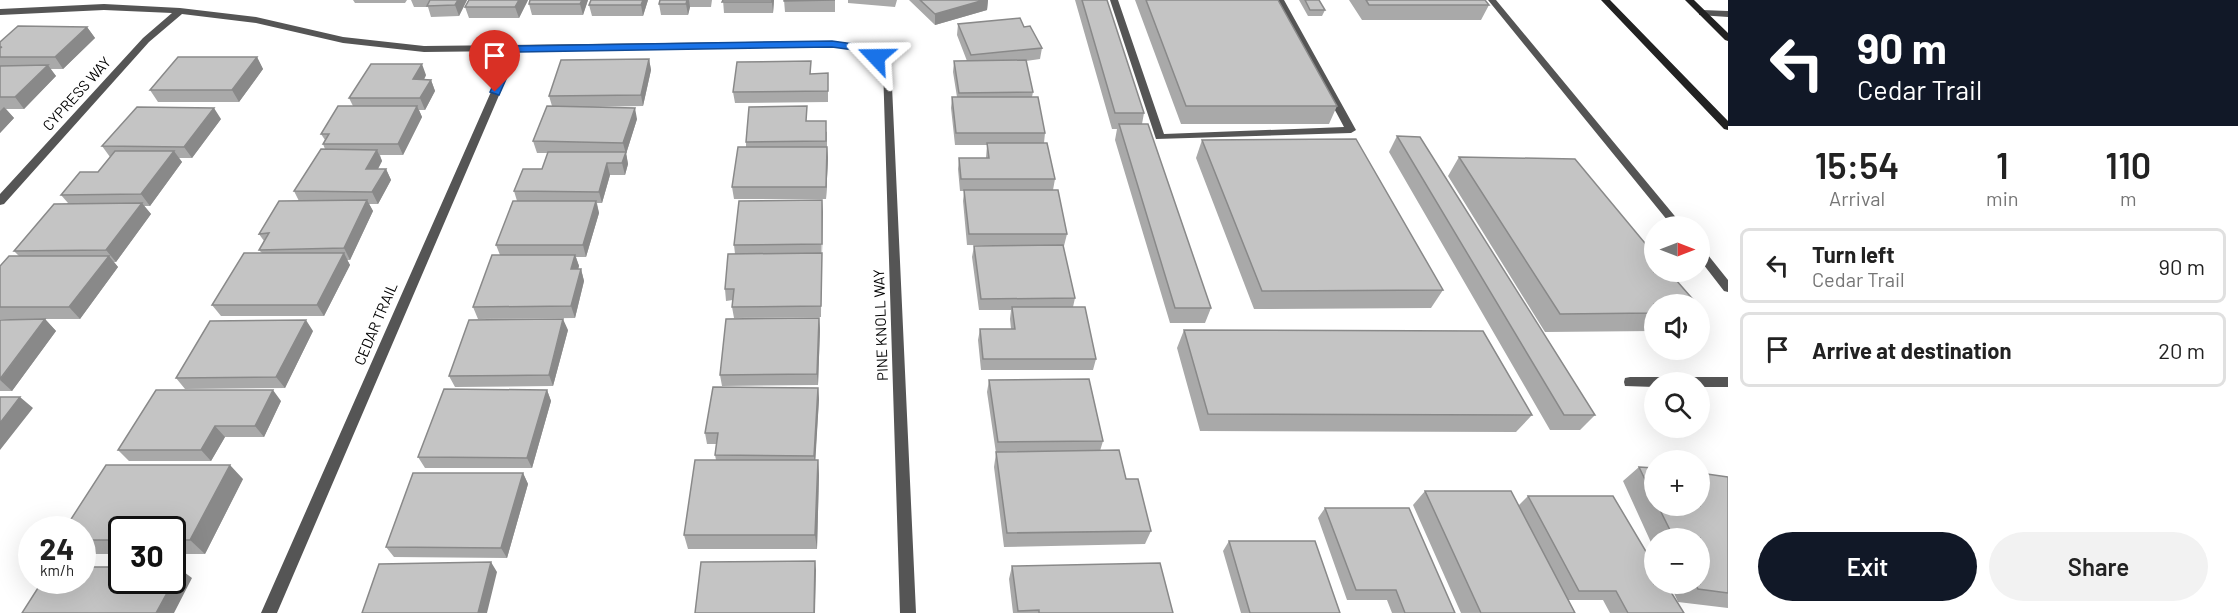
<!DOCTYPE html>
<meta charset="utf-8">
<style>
body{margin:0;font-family:Barlow,sans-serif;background:#f2f2f2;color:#222;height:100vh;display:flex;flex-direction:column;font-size:22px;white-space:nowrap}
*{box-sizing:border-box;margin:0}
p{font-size:20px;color:#767676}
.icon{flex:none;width:33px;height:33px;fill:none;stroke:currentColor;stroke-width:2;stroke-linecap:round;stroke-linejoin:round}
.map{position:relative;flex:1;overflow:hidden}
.sheet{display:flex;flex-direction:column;background:#fff;width:510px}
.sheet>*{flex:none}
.banner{background:#111827;color:#fff;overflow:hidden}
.needle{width:39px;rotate:90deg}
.tools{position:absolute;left:1644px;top:216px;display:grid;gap:12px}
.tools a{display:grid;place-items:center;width:66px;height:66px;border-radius:50%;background:#fff;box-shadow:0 6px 24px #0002;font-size:30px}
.speed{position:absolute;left:18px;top:516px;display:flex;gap:12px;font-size:30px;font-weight:700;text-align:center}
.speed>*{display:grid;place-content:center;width:78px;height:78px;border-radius:50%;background:#fff;box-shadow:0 6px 24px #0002;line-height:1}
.speed small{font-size:15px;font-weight:400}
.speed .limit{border:3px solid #111;border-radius:9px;background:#fff;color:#111}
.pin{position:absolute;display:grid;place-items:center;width:51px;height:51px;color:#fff;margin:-62px -26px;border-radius:50% 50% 50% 0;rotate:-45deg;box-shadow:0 0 6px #0007}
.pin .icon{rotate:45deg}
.me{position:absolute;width:66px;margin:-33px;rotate:293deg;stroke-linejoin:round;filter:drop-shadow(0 0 4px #0008)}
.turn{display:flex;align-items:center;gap:21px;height:126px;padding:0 30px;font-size:27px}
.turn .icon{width:78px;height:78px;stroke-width:2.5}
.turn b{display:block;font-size:42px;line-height:51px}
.eta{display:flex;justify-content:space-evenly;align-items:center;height:102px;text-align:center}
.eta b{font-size:36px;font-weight:600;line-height:42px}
.cta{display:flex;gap:12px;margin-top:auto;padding:12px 30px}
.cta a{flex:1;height:69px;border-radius:36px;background:#111827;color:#fff;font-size:24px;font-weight:600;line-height:69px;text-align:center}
.cta a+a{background:#f2f2f2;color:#222}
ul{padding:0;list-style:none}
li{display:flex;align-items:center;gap:18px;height:75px;margin:0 12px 9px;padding:0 18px;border:3px solid #e0e0e0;border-radius:9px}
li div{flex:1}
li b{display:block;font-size:22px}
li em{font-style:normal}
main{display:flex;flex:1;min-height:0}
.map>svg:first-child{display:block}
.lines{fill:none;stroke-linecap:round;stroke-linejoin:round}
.service{fill:#555;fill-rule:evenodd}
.minor{fill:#555;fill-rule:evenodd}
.secondary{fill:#222;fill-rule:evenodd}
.wall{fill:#a9a9a9}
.shaded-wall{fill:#898989}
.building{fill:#c4c4c4;stroke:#898989;stroke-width:1.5}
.route{fill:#1a73e8;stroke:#114b97;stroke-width:1.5}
.labels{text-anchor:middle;stroke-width:5;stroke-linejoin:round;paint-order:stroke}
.street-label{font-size:15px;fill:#000;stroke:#fff}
</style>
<main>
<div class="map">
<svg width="1728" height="613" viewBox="0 0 1728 613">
<rect width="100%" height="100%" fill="#fff"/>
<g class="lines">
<path class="service" d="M1110 0H1118L1164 134 1344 127 1276 0H1284L1356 130 1351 133 1156 139Z
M1488 0H1496L1683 226H1672Z
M1702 10 1728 11V17L1699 15V11Z
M1700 249 1704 250 1728 280V292L1724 291 1700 260Z
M1630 377H1728V387H1700V382H1654V387L1625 386 1624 382 1625 378Z"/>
<path class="minor" d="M104 4 180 8 256 17 343 37 424 46 832 41 867 46 891 64 916 613H900L883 67 861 50 832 47 518 51 277 613H261L509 51 424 52 343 43 256 23 182 14 149 42 4 204 0 205V194L143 38 172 13 104 10 0 15V9Z"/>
<path class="secondary" d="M1601 0H1610L1728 121V130L1724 129Z
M1685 0H1694L1728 33V41L1725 40Z"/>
</g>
<path class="wall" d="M353 0H407L405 3H355Z
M411 0H467L459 16 431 17 428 7H414Z
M528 0 519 18H469L465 7Z
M530 0H588L583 15H532L529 4Z
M648 0 643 16H592L589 5Z
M660 0H712L711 7H690L688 15H661L659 4Z
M723 0H774L773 13H724Z
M784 0H835V12H785Z
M848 0H897L895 7 848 3Z
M909 0H988L987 10 935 25Z
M1075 0H1107L1144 113 1142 124 1211 308 1205 323H1170L1115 140 1117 129H1112Z
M1135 0H1278L1337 106 1329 124H1181Z
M1299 0H1319L1325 10 1322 16H1308Z
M1349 0H1485L1489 5 1481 20H1362Z
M958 24 1024 27 1042 48 1040 59 1026 61 1033 92 1032 97 1045 133 1044 143 1055 179 1053 190 1067 234 1064 246H1063L1075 298 1073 307 1096 359 1093 370H981L978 340 980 329H1011L1010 319 1011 310H979L972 257 974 246H1028L967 245 963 201 964 191H960L958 169 959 158H986L987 145H955L951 108 952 97H957L953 72 954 61H967L957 35Z
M87 27 95 38 63 69H50L56 76 24 109H6L14 118 0 133V42Z
M257 57 263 69 239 102H158L150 90Z
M649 59 651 70 643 106 590 107 637 119 626 154 628 164 625 175H610L602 203H597L599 213 586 257H576L579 266 578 269H581L584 281 575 318 478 319 473 307 500 255 496 245 517 201 514 191 542 169 548 153H537L533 141 552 106 549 96Z
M426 75 424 80H431L435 91 425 110H419L422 117 403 155H380L382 161 378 169H386L391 180 378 204H369L373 211 350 260H347L350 265 324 316H221L212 305 262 253 259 250 264 241 259 234 299 201 294 191 325 149 323 144 325 140 321 134 353 106 349 98Z
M828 85V102L735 103 733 92Z
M221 119 192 158H179L182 162 150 206H144L151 214 116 262H114L118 267 80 319H0V266L19 256 14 251 68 203 61 195 98 172 110 157 102 146Z
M807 121 827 132V147L828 158 826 199H734L732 187 746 147V142Z
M1397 136 1595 415 1580 430H1550L1389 152Z
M1202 140 1443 290 1431 308 1254 309 1196 158Z
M1459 157 1654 304V331L1545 332 1448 176Z
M822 200 821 317 734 318 732 307 733 300 726 301 725 289 735 254 734 245Z
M819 318 820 329 818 385 722 386 720 375Z
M45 319 56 331 12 391H0V320Z
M568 330 553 386 455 387 449 376Z
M1184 330 1532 415 1516 432 1200 431 1177 348Z
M313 331 285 388 185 389 176 378Z
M989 380 1103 441 1100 451 1126 479 1151 531 1145 544 1004 547 994 467 996 453 987 392Z
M818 388 819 399 815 460H818L819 475 817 549H688L684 535 716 460 715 455 716 444H707L705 433Z
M547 390 551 401 532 468H425L418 457Z
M281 401 264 437H225L211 461H129L118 450Z
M1639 467 1654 468V506H1700L1728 477V608L1678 602 1670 584H1700V538H1654V549L1623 481Z
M523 473 528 484 507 558 394 557 386 547Z
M243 479 205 554H172V530H122V554H82V530Z
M1425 491 1518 506 1528 496 1684 613H1610L1603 600H1568L1575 613H1461L1413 505Z
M1325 508 1455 613H1392L1387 600H1347L1318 518Z
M1229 541 1340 613H1241L1223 551Z
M1012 566 1173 613H1013L1009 579Z"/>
<path class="shaded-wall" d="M458 0H467L459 16 455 5Z
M519 0H528L519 18 515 7Z
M582 0H588L583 15 580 4Z
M643 0H648L643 16 641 5Z
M687 0H689L690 7 688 15 686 4Z
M772 0H774L773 13 772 2Z
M984 0H988L987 10 935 25V14Z
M87 27 95 38 63 69 55 57Z
M257 57 263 69 239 102 232 90Z
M649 59 651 70 643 106 641 95Z
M422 64 426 75 418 91 413 79Z
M48 65 56 76 24 109 15 97Z
M431 80 435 91 425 110 420 98Z
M417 106 422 117 403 155 398 144Z
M4 107 14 118 0 133V111Z
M214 108 221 119 192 158 184 147Z
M635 108 637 119 626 154 623 143Z
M827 147 828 158 826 199V187Z
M377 150 382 161 372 180 366 169Z
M174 151 182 162 150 206 141 194Z
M626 152 628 164 625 175 622 163Z
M607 163 610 175 602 203 599 192Z
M386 169 391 180 378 204 372 192Z
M367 200 373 211 350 260 344 248Z
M822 200 823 212 822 255Z
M596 201 599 213 586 257 583 245Z
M142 203 151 214 116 262 106 250Z
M344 253 350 265 324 316 317 305Z
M575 255 579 266 575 281 571 269Z
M109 256 118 267 80 319 69 307Z
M581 269 584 281 575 318 571 306Z
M819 318 820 329 818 385 817 374Z
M45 319 56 331 12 391 0 380Z
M563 319 568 330 553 386 549 375Z
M306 320 313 331 285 388 276 377Z
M818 388 819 399 815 467 814 456Z
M273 390 281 401 264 437 255 426Z
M547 390 551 401 532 468 527 458Z
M20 397 33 408 0 450V423Z
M215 426 225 437 211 461 201 450Z
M818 460 819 475 817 549 815 535Z
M230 465 243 479 205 554 190 540Z
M523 473 528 484 507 558 501 548Z
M815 561 816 570 815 613H814Z
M491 562 497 572 487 613H478Z
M180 569 192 578 174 613H156Z"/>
<path class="building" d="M430 0H458L455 5 427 6Z
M469 0H519L515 7H465Z
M530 0H582L580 4H529Z
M591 0H643L641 5H589Z
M660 0H687L686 4H659Z
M723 0H772V2H722Z
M784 0H835L784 1Z
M920 0H984L935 14Z
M1082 0H1107L1144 113H1115Z
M1146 0H1278L1337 106H1186Z
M1305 0H1319L1325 10H1310Z
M1366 0H1485L1489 5H1369Z
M1020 18 1024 27 1030 26 1042 48 971 55 958 24Z
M18 26 87 27 55 57H0V48L2 47H0V42Z
M178 57H257L232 90H150Z
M649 59 641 95 549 96 561 60Z
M1026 60 1033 92 959 93 954 61Z
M811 61 810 74 828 73V91L733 92 737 62Z
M371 64H422L413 79 431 80 420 98H349Z
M48 65 15 97H0V66Z
M952 97H1038L1045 133H956Z
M338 106H417L398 144H323L329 134H321Z
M547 106 635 108 623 143 533 141Z
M807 106 806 121H826V141L746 142 749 107Z
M137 107 214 108 184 147 102 146Z
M1119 124H1148L1211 308H1175Z
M1397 136 1420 137 1595 415H1564Z
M1356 139 1443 290 1262 291 1202 140Z
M987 143H1047L1055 179H961L959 158H989Z
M738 147H827L826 187H732Z
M321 149 377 150 366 169H386L372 192 294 191Z
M115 151H174L141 194 61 195 80 172H98Z
M548 152H626L622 163H607L599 192 514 191 523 169H542Z
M1459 157 1575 159 1654 254V272H1669L1697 304H1654V313L1560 314Z
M964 190H1058L1067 234H969Z
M367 200 344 248 259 250 269 233 259 234 279 201Z
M822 200V244L734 245 739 201Z
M513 201H596L583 245H496Z
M142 203 106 250 14 251 54 204Z
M1063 245 1075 298 981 299 974 246Z
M244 253H344L317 305H212Z
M822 253 821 306 732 307 734 289H725L728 254Z
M492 255H575L571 269H581L571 306 473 307Z
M9 256H109L69 307H0V266Z
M1012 307H1085L1096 359H983L980 329H1015Z
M819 318 817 374 720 375 726 319Z
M45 319 0 379V320Z
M563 319 549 375 449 376 469 320Z
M306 320 276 377 176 378 210 321Z
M1184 330 1483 331 1532 415 1208 414Z
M1089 379 1103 441 998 442 989 380Z
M713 387 818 388 814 456 715 455 718 433H705Z
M444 389 547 390 527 458 418 457Z
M156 390H273L255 426H215L201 450H118Z
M0 397H20L0 423Z
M1119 450 1126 479H1138L1151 531 1007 533 996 452Z
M695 460H818L815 535H684Z
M106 465H230L190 540H172V530H122V540H82V530H64Z
M1639 467 1654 468V498Z
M413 473H523L501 548 386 547Z
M1700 473 1728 477V593L1698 589 1695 584H1700V538H1674L1658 506H1700Z
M1425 491H1511L1575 613H1481Z
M1528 496H1613L1654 565V584H1666L1684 613H1628L1616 591H1579Z
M1325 508H1409L1455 613H1405L1396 590H1356Z
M1229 541H1315L1340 613H1250Z
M815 561 814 613H695L701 562Z
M491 562 478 613H362L379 564Z
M1160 563 1173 613H1039V610L1018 611 1012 566Z
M82 567H122V580H172V568L180 569 156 613H22L43 580H82Z"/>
<path class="route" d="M832 41 868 46 882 57 876 60 861 51 832 47 518 52 499 95 490 92 509 49 514 46Z"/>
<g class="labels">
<g class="street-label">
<text transform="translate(77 94) rotate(-48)" y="5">CYPRESS WAY</text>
<text transform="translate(376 324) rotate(-67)" y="5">CEDAR TRAIL</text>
<text transform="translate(881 325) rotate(-92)" y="5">PINE KNOLL WAY</text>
</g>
</g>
</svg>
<div class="tools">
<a><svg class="needle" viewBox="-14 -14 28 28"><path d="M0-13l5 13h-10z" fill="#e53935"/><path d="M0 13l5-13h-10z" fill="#767676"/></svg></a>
<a><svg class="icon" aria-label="sound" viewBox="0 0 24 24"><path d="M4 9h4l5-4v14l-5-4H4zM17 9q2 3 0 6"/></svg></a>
<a><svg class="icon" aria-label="search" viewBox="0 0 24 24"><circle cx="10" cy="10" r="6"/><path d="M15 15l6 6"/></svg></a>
<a>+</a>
<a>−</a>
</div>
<div class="speed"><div>24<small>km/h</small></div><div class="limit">30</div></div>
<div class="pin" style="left:495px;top:92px;background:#d93025"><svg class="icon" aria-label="arrive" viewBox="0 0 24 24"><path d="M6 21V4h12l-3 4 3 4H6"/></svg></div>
<svg class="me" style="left:876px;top:57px" viewBox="-20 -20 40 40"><path d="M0-17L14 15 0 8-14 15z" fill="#1a73e8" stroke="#fff" stroke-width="4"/></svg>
</div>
<section class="sheet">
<div class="banner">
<div class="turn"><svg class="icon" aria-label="left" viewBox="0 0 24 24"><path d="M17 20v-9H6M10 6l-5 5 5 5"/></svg><div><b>90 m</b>Cedar Trail</div></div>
</div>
<div class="eta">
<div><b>15:54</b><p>Arrival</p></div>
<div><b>1</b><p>min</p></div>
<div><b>110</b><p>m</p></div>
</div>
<ul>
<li><svg class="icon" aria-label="left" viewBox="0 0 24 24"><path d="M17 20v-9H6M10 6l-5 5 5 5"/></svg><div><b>Turn left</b><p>Cedar Trail</p></div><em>90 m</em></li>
<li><svg class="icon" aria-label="arrive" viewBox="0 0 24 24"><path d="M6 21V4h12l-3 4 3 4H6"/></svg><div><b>Arrive at destination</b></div><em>20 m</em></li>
</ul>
<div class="cta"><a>Exit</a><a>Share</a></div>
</section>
</main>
